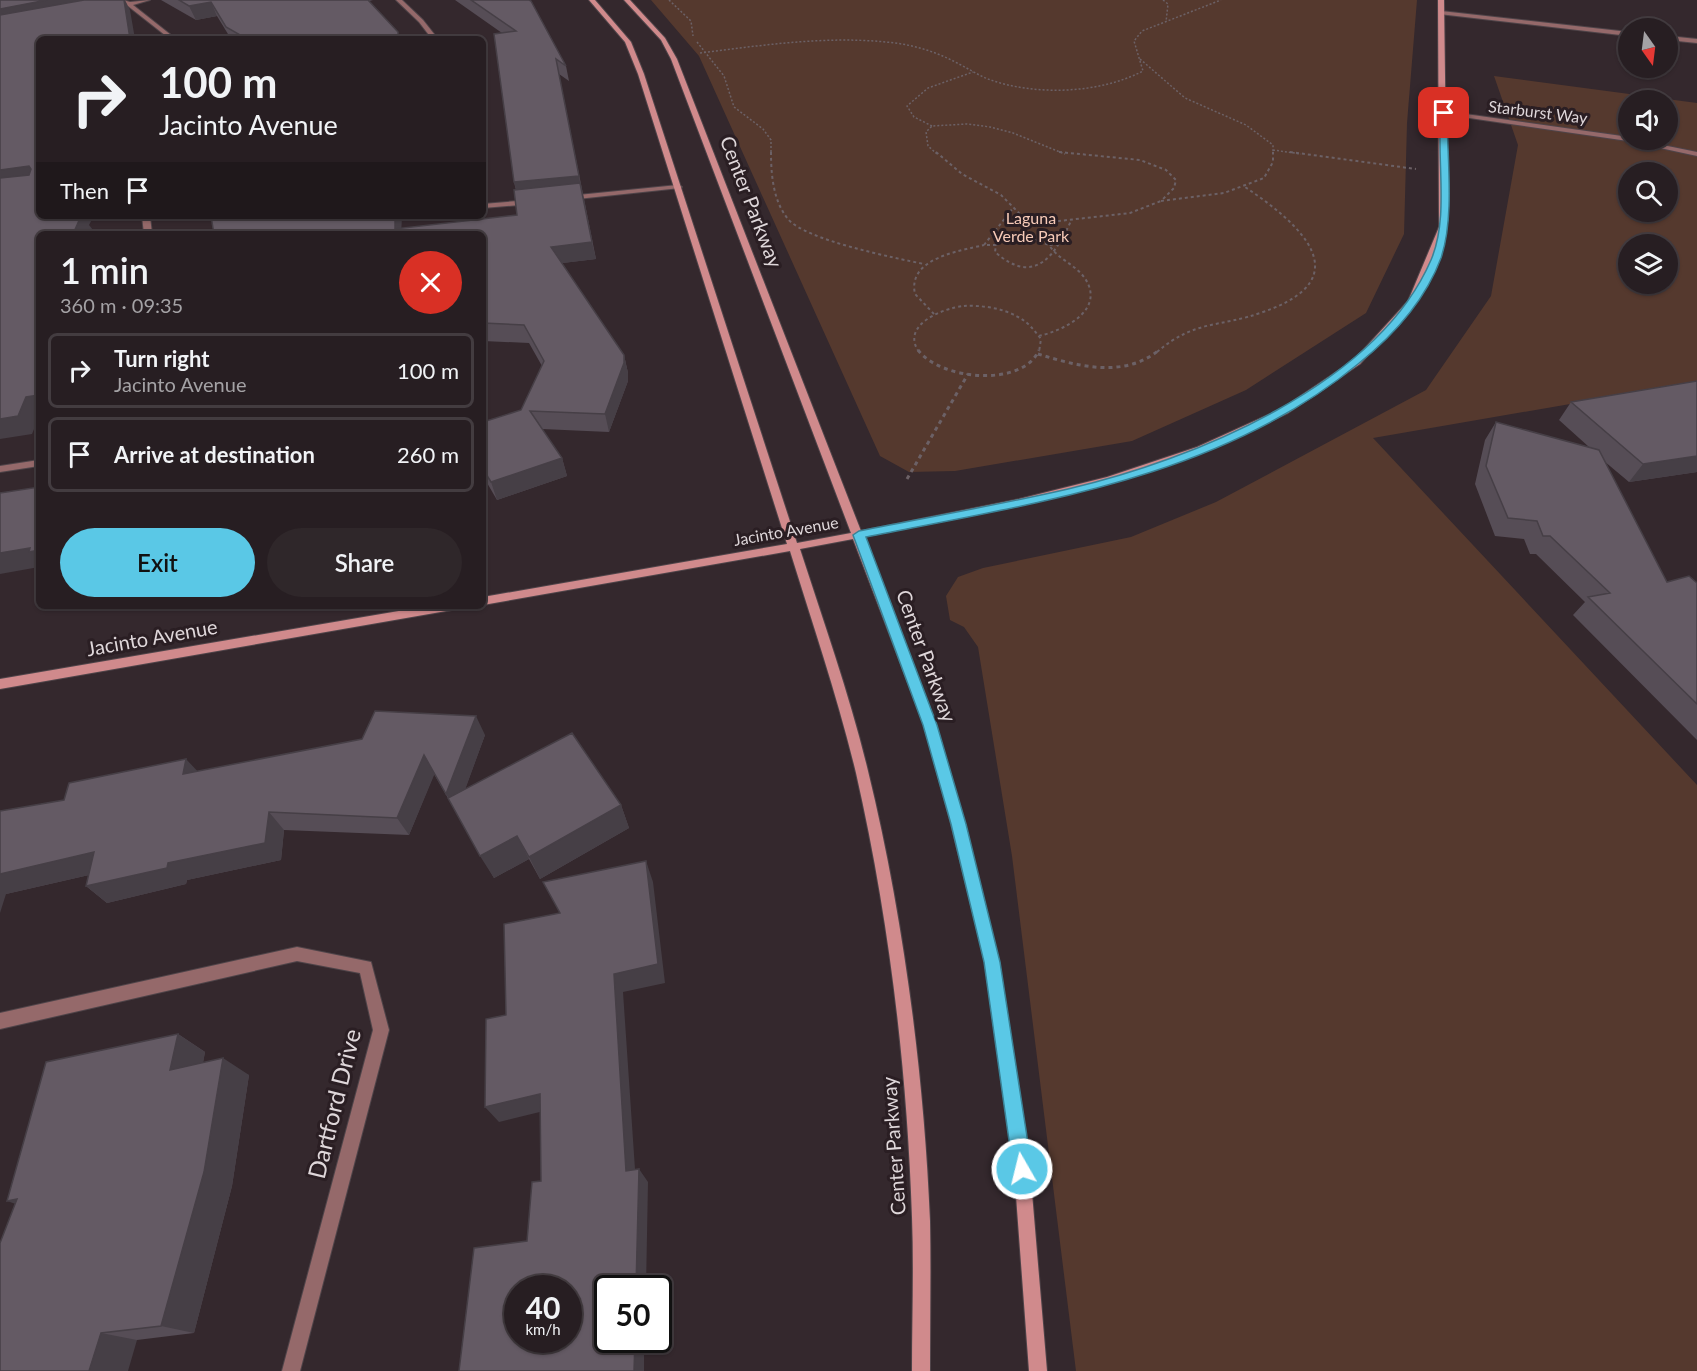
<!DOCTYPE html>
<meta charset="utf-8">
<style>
body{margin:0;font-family:Lato,sans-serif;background:#2f272a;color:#f1f3f6;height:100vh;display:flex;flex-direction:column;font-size:22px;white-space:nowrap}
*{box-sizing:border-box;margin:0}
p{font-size:20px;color:#a4a2a5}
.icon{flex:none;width:33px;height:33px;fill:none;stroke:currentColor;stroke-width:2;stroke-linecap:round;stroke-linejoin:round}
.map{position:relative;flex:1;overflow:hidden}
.panel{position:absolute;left:36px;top:231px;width:450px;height:378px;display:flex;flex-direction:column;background:#271e22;border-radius:9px;box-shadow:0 2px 4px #0004,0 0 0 2px #433c40}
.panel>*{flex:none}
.banner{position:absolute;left:36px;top:36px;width:450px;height:183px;border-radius:9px;box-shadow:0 2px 4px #0004,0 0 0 2px #433c40;background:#271e22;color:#f1f3f6;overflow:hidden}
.needle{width:39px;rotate:166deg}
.fabs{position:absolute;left:1618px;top:18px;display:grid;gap:12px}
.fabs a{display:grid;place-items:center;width:60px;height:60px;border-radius:50%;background:#271e22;box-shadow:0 2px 4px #0004,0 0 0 2px #433c40;font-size:30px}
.speed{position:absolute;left:504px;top:1275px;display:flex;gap:12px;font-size:30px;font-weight:700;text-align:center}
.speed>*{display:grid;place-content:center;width:78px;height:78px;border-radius:50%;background:#271e22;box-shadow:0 2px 4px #0004,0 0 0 2px #433c40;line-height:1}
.speed small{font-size:15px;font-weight:400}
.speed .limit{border:3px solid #111;border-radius:9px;background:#fff;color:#111}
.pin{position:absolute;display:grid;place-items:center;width:51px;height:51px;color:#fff;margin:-26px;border-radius:12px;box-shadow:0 3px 9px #0006}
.me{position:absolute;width:66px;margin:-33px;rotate:352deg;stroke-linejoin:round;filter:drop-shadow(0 0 4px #0008)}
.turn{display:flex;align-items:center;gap:21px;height:126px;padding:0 24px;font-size:27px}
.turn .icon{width:78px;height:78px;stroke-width:2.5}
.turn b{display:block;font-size:42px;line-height:51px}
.then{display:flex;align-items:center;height:57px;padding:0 24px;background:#0003;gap:12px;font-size:22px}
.round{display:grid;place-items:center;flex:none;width:63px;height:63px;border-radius:32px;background:#2f272a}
.summary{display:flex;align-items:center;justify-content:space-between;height:102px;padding:0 24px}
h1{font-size:36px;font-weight:600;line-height:45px}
.cta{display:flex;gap:12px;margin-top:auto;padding:12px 24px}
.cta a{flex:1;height:69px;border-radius:36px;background:#5ac8e6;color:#111;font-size:24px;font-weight:600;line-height:69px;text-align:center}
.cta a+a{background:#2f272a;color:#f1f3f6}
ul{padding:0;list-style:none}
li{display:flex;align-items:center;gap:18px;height:75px;margin:0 12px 9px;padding:0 12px;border:3px solid #433c40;border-radius:9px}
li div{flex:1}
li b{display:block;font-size:22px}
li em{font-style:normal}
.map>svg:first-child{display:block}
.green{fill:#55392e;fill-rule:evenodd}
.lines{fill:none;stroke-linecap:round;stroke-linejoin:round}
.lane-casing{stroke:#4f4449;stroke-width:2}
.street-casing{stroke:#4f4449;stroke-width:2}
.secondary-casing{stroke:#4f4449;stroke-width:2}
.path-far2{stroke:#6c6166;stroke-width:1.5;stroke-dasharray:2 2;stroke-linecap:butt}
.path-far1{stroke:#6c6166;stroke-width:2;stroke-dasharray:3 3;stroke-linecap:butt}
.path{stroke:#6c6166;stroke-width:3;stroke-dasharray:4 4;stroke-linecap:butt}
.lane{fill:#95696a;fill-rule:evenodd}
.street{fill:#95696a;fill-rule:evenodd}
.secondary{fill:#d08a8c;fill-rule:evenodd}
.wall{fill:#564d56}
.shaded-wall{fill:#463f46}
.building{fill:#645a64;stroke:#463f46;stroke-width:1.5;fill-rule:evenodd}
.route{fill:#5ac8e6;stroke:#3a8296;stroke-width:1.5}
.labels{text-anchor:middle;stroke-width:6;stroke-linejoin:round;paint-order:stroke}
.far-street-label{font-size:16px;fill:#dfd7da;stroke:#2a1e23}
.far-park-label{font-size:16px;fill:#f8cbb8;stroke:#2a1e23}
.street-label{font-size:20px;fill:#dfd7da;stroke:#2a1e23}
.near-street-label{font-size:24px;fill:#dfd7da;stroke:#2a1e23}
</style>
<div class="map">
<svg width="1697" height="1371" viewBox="0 0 1697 1371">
<rect width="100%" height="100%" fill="#34282d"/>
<path class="green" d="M651 0H1417L1407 123 1404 234 1366 313 1246 390 1132 441 955 471 909 472 880 456 699 56Z
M1494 76 1697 103V382L1373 438 1697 785V1371H1076L1012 856 978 647 964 627 950 620 946 596 958 577 983 568 1131 537 1216 502 1426 390 1491 296 1518 145ZM1629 100H1668V140H1629ZM1629 172H1668V212H1629ZM1629 244H1668V284H1629Z"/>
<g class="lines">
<defs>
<path id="lane" d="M1441 11 1629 32V36L1439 14Z
M1668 36 1697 39V43L1668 40Z"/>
<path id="street" d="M123 0 130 2 150 0 133 5 176 39H170L128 6 113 9 110 7 124 3Z
M396 0H402L423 20 438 39H432L419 22Z
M1444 111 1629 137V140H1638L1697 152V156L1628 141 1442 114 1441 113Z
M678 185 682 187 680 188 568 200 564 198 568 196Z
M530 200 534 202 533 204 483 208V204Z
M142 216H150L152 234H144Z
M39 460V466L0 472V466Z
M297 947 371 962 389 1030 300 1371H282L373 1030 360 973 297 961 0 1029V1013Z"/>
<path id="secondary" d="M589 0H595L631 42 644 74 797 543 851 533 671 59 661 40 624 0H630L665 38 677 59 861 531 1019 499 1107 477 1197 447 1281 409 1354 360 1408 301 1439 227 1438 0H1444L1447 227 1416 301 1360 364 1288 413 1204 452 1113 482 1019 506 863 537 936 725 965 824 999 962 1030 1169 1047 1371H1029L1014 1169 985 962 951 824 924 725 853 539 800 549C824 623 850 696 868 771 903 914 924 1074 930 1221 931 1271 930 1321 930 1371H912C912 1320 914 1268 912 1217 907 1068 889 918 856 773 838 698 813 625 790 551L483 605V597L787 544 638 74 625 42Z
M428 606H458L452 610 0 689V679Z"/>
</defs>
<use href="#lane" class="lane-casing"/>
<use href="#street" class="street-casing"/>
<use href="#secondary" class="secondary-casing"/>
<path class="path-far2" d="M669 0 691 21 693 36
M1163 0 1168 4 1166 22
M697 42 724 76 734 107 763 129 771 140V154
M700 53C765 45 829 35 895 43 918 46 939 53 959 64 969 69 978 75 988 79 1034 96 1099 94 1143 71L1134 41 1142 31 1221 0
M1140 59 1185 98 1246 125 1273 145V154
M932 126 914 117 907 106 928 88 973 72
M1273 150 1301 154
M937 154 928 146 926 132 932 126 967 124 990 127 1013 133 1065 154"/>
<path class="path-far1" d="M771 152C771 174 773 201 788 219 805 240 895 258 924 264
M936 152 962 174 1001 195 1020 214 1042 220 1059 221 1130 213 1161 201
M1059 152 1140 160 1166 170 1176 180 1174 188 1161 201
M1290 152 1416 169
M1161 201 1224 193 1264 178 1273 162V152
M992 235 1033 239 1049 245
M1003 240 996 245 995 252C1035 287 1055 255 1071 221
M996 245H984L1013 208
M934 314 915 294C907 258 960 251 984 245
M1039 336C1065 330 1107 309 1084 277 1074 264 1058 259 1049 245L1059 244
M919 352C900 325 943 308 964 306 981 305 1003 308 1018 317 1028 322 1034 330 1041 339L1039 352
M1157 352C1196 319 1219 328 1263 312 1362 278 1299 223 1245 187"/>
<path class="path" d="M918 350C940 380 1023 388 1039 350
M1038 354C1077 366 1124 379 1159 350
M907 479 968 374"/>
<use href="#lane" class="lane"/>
<use href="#street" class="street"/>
<use href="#secondary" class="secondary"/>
</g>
<path class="wall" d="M161 0H373L369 1 400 39H231L217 16 196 20Z
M455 0H529L566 66 569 81 559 74 596 259 562 263 624 355 628 373V381L609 432 542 429 562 458 567 476 497 500 483 476V422L521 410 542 366 529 343 483 341V234H214L211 216H401V229L517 215 514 190H516L514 182 494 34 502 33Z
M1697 381V472L1629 482 1604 461 1667 582 1697 583V740L1573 615 1585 602 1536 554H1530L1524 539 1495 536 1475 484 1485 440 1496 422 1589 447 1559 420 1571 402Z
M485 735 465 789 621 805 629 828 540 879 529 859 494 878 434 774 409 835 284 830 281 860 187 880 186 884 107 903 86 886 89 875 6 894 0 811 64 800 198 771Z
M178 1034 205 1052 203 1062 249 1075 232 1186 194 1333 137 1340 0 1371Z"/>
<path class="shaded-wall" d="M47 0H121L0 25V9Z
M124 0H125L130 10 135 39H130Z
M211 2 217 16 196 20 189 6Z
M559 74 582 192 518 198 514 182Z
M29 166 39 183 0 187V170Z
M77 216H94L89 225 93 230 91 234H73Z
M291 216H375L298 234 290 219Z
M395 216H401L402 218 401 234 395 229Z
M592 242 596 259 555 264 551 247Z
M624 355 628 373V381L609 432 605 414Z
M39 395V417L32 434 0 439V419L26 397Z
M1697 456V472L1629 482 1643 464Z
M562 458 567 476 497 500 491 482Z
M30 548 39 550V567L0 574V553Z
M476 716 485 735 457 812 446 794Z
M424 755 435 773 409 835 397 818Z
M186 759 203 777 183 774Z
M621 805 629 828 540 879 529 857Z
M269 812 284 830 281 860 187 880 186 884 107 903 86 886 168 863Z
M517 836 529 859 494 878 480 856Z
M94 852 115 869 6 894 0 913V874Z
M646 861 653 882 665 983 623 992 636 1184 626 1171 614 974Z
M178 1034 205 1052 199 1087 170 1070Z
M223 1058 249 1075 232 1186 194 1333 161 1326Z
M540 1094 552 1109 499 1122 485 1107Z
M639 1169 648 1182 646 1288H636Z
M17 1199 45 1214 7 1201Z
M101 1333 137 1340 128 1371H89Z
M635 1340H644V1371H634Z"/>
<path class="building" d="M0 0H47L0 9Z
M84 0H124L130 39H39V216H81L73 234H39V395L26 397 18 416 0 419V178L29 175 31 169 29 166 0 170V15Z
M179 0H368L398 32V39H247L226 27 211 2 189 6Z
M471 0H529L531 1 566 66 556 59 579 176 514 182 494 34 516 31Z
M580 183 592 242 551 247 624 355V363L605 414 530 411 562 458 491 482 483 469V422L521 410 544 361 524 325 483 323V234H214L211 216H291L290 219H308L325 216H395V229L517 215 514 190Z
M1697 381V456L1643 464 1571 402Z
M1496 422 1599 450 1667 582 1689 576 1697 583V704L1588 597 1610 593 1550 536H1543L1537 521 1508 518 1486 466Z
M39 487V550L29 552 30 548 0 553V493Z
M375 711 476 716 446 794 424 755 397 818 269 812 265 843 168 863 167 868 86 886 94 852 0 874V811L64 800 69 783 186 759 183 774 362 739Z
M572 733 621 805 529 857 517 836 480 856 448 798Z
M646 861 658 964 614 974 626 1171 639 1169 636 1288H608V1340H635L634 1371H459L474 1248 527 1241 532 1182 541 1181 540 1094 485 1107 486 1019 506 1015 504 924 560 913 543 882ZM518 1288H568V1340H518Z
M178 1034 170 1070 223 1058 204 1172 161 1326 101 1333 89 1371H0V1243L17 1199 7 1201 46 1062Z"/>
<path class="route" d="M1441 111 1447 113C1447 156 1455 217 1441 258 1425 301 1393 336 1358 364 1220 478 1035 503 866 537L937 725 966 824 1000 962 1032 1169 1029 1175 1022 1178 1016 1175 1013 1169 984 962 951 824 923 725 853 535 859 531C928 517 999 505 1068 489 1193 460 1377 385 1431 260 1446 225 1440 180 1440 143 1440 133 1439 121 1441 111Z"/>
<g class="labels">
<g class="far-street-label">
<text transform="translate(1538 112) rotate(7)" y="6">Starburst Way</text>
<text transform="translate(786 531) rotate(-10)" y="6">Jacinto Avenue</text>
</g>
<g class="far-park-label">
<text x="1031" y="224">Laguna<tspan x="1031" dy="18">Verde Park</tspan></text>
</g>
<g class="street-label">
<text transform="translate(751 202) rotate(69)" y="7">Center Parkway</text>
<text transform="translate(152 638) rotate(-10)" y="7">Jacinto Avenue</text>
<text transform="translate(926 656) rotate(70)" y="7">Center Parkway</text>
<text transform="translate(894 1146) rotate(-94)" y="7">Center Parkway</text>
</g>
<g class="near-street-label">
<text transform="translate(335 1104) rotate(-76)" y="8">Dartford Drive</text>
</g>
</g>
</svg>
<div class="fabs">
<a><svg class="needle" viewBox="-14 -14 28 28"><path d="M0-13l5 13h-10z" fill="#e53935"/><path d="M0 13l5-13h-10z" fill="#a4a2a5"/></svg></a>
<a><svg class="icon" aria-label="sound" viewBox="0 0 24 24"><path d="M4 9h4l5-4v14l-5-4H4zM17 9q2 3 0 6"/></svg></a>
<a><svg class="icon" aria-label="search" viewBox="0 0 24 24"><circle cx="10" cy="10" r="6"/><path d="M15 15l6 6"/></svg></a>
<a><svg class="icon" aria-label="layers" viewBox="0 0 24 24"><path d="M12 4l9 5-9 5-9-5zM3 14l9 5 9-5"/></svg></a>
</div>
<div class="speed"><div>40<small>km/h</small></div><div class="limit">50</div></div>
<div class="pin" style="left:1444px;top:113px;background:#d93025"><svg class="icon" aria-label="arrive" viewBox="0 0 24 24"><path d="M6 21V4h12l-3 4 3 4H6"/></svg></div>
<svg class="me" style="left:1022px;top:1169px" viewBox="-20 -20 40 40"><circle r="17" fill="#5ac8e6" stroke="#fff" stroke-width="3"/><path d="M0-11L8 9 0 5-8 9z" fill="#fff"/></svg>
<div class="banner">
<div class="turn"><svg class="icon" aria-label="right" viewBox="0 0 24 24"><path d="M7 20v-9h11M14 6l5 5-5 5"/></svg><div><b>100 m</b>Jacinto Avenue</div></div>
<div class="then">Then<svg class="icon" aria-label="arrive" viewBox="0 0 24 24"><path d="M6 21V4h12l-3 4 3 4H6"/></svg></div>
</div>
<section class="panel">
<div class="summary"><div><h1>1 min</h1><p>360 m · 09:35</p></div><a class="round" style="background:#d93025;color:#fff"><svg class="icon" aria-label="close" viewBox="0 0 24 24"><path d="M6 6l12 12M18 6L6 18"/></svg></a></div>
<ul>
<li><svg class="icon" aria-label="right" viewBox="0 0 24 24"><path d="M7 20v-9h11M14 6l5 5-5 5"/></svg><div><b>Turn right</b><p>Jacinto Avenue</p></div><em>100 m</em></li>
<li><svg class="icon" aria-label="arrive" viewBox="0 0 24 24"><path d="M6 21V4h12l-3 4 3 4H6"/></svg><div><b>Arrive at destination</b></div><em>260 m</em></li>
</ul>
<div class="cta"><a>Exit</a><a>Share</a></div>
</section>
</div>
